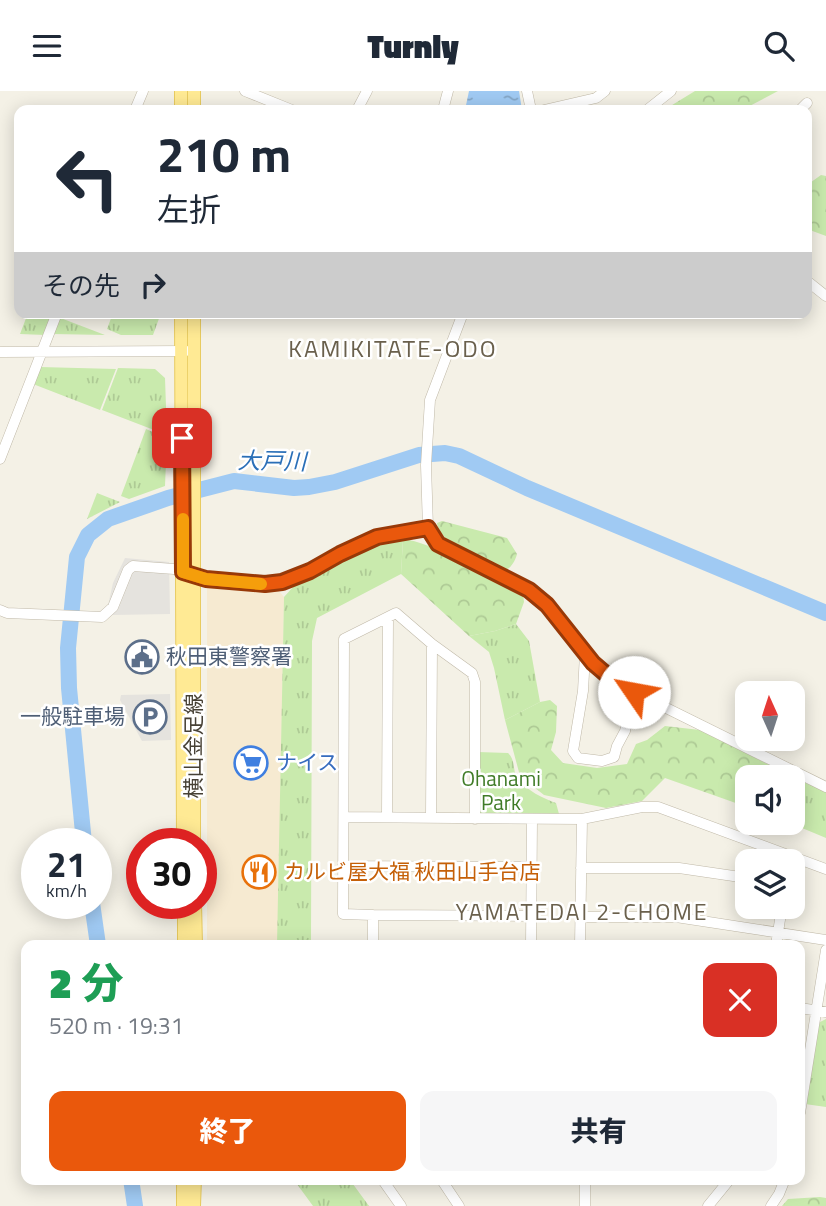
<!DOCTYPE html>
<html lang="ja">
<meta charset="utf-8">
<style>
body{margin:0;font-family:"Titillium Web","Noto Sans JP",sans-serif;background:#f6f6f7;color:#1f2937;height:100vh;display:flex;flex-direction:column;font-size:26px;white-space:nowrap}
*{box-sizing:border-box;margin:0}
p{font-size:23px;color:#747a83}
.icon{flex:none;width:38px;height:38px;fill:none;stroke:currentColor;stroke-width:2;stroke-linecap:round;stroke-linejoin:round}
.map{position:relative;flex:1;overflow:hidden}
.details{position:absolute;left:21px;top:849px;width:784px;height:245px;display:flex;flex-direction:column;background:#fff;border-radius:14px;box-shadow:0 4px 18px #0003}
.details>*{flex:none}
.banner{position:absolute;left:14px;top:14px;width:798px;height:214px;border-radius:14px;box-shadow:0 4px 18px #0003;background:#fff;color:#1f2937;overflow:hidden}
.needle{width:46px;rotate:357deg}
.tools{position:absolute;left:735px;top:590px;display:grid;gap:14px}
.tools a{display:grid;place-items:center;width:70px;height:70px;border-radius:14px;background:#fff;box-shadow:0 4px 18px #0003;font-size:35px}
.speed{position:absolute;left:21px;top:737px;display:flex;gap:14px;font-size:35px;font-weight:700;text-align:center}
.speed>*{display:grid;place-content:center;width:91px;height:91px;border-radius:50%;background:#fff;box-shadow:0 4px 18px #0003;line-height:1}
.speed small{font-size:18px;font-weight:400}
.speed .limit{border:10px solid #d22;background:#fff;color:#111}
.pin{position:absolute;display:grid;place-items:center;width:60px;height:60px;color:#fff;margin:-30px;border-radius:14px;box-shadow:0 4px 10px #0006}
.me{position:absolute;width:77px;margin:-38px;rotate:303deg;stroke-linejoin:round;filter:drop-shadow(0 0 5px #0008)}
.turn{display:flex;align-items:center;gap:24px;height:147px;padding:0 28px;font-size:32px}
.turn .icon{width:91px;height:91px;stroke-width:2.5}
.turn b{display:block;font-size:49px;line-height:60px}
.then{display:flex;align-items:center;height:66px;padding:0 28px;background:#0003;gap:14px;font-size:26px}
.round{display:grid;place-items:center;flex:none;width:74px;height:74px;border-radius:14px;background:#f6f6f7}
.head{display:flex;align-items:center;justify-content:space-between;height:119px;padding:0 28px}
h1{font-size:42px;font-weight:800;line-height:52px;color:#1e9e55}
.action{display:flex;gap:14px;margin-top:auto;padding:14px 28px}
.action a{flex:1;height:80px;border-radius:14px;background:#ea580c;color:#fff;font-size:28px;font-weight:800;line-height:80px;text-align:center}
.action a+a{background:#f6f6f7;color:#1f2937}
header{display:flex;justify-content:space-between;align-items:center;height:91px;padding:0 28px;background:#fff;font-size:32px;font-weight:800}
.map>svg:first-child{display:block}
.commercial{fill:#f6ead1}
.grass{fill:url(#grass-tufts)}
.forest{fill:url(#forest-crowns)}
.parking{fill:#e5e3de}
.water{fill:url(#water-ripples)}
.lines{fill:none;stroke-linecap:round;stroke-linejoin:round}
.river{stroke:#a0caf3;stroke-width:16}
.minor-casing{stroke:#c0b9a8;stroke-width:11}
.major-casing{stroke:#e8cb60;stroke-width:14}
.minor{stroke:#fff;stroke-width:10}
.major{stroke:#ffea94;stroke-width:12}
.route-casing{stroke:#983908;stroke-width:18}
.route{stroke:#ea580c;stroke-width:12}
.slow{stroke:#f59e0b;stroke-width:12}
.labels{text-anchor:middle;stroke-width:5;stroke-linejoin:round;paint-order:stroke}
.service-label{font-size:21px;fill:#4e5e75;stroke:#fff;text-anchor:start}
.street-label{font-size:21px;fill:#474135;stroke:#fff}
.shop-label{font-size:21px;fill:#366cbe;stroke:#fff;text-anchor:start}
.park-label{font-size:21px;fill:#3f7b26;stroke:#fff}
.food-label{font-size:21px;fill:#c56008;stroke:#fff;text-anchor:start}
.water-label{font-size:23px;font-style:italic;fill:#2a6fb7;stroke:#fff}
.neighbourhood-label{font-size:23px;letter-spacing:2px;fill:#6a604c;stroke:#fff}
.quarter-label{font-size:24px;letter-spacing:2px;fill:#6a604c;stroke:#fff}
</style>
<header><svg class="icon" aria-label="menu" viewBox="0 0 24 24"><path d="M4 6h16M4 12h16M4 18h16"/></svg>Turnly<svg class="icon" aria-label="search" viewBox="0 0 24 24"><circle cx="10" cy="10" r="6"/><path d="M15 15l6 6"/></svg></header>
<div class="map">
<svg width="826" height="1115" viewBox="0 0 826 1115">
<defs>
<pattern id="grass-tufts" width="24" height="20" patternUnits="userSpaceOnUse" patternTransform="scale(1.75)"><rect width="24" height="20" fill="#c9eaad"/><path d="M3 7l-1-3M5 7V3M7 7l1-3M15 17l-1-3M17 17v-4M19 17l1-3" fill="none" stroke="#aeca95"/></pattern>
<pattern id="forest-crowns" width="20" height="18" patternUnits="userSpaceOnUse" patternTransform="scale(1.75)"><rect width="20" height="18" fill="#c9eaad"/><path d="M2 6a3 3 0 1 1 6 0M12 15a3 3 0 1 1 6 0" fill="none" stroke="#aeca95"/></pattern>
<pattern id="water-ripples" width="26" height="14" patternUnits="userSpaceOnUse" patternTransform="scale(1.75)"><rect width="26" height="14" fill="#a0caf3"/><path d="M2 4q2-2 4 0t4 0M15 11q2-2 4 0t4 0" fill="none" stroke="#84a6c6"/></pattern>
</defs>
<rect width="100%" height="100%" fill="#f4f1e6"/>
<path class="commercial" d="M207 493H224L279 500 284 506 278 854H207Z"/>
<path class="grass" d="M28 222H44L52 225 45 244 20 243Z
M113 222H161L153 244H121L107 238Z
M58 226 105 244 53 243Z
M40 276 116 278 100 319 33 293Z
M118 277 155 278 165 287 167 344 102 319Z
M146 338 167 347 165 395 129 408 121 405Z
M97 402 120 411 87 428Z
M403 448 401 483 317 527 312 550 311 849 366 851V854H277L284 506 293 496 371 452Z
M516 533 529 550 540 611 505 629 494 577 489 561 469 545 495 540Z
M478 661 508 662C516 669 512 680 518 688 526 699 544 708 556 712L559 723 479 724Z
M797 688 826 701V747L790 732H793V709Z
M826 928V1016L805 1013 816 933Z
M294 1089H350L369 1115H313Z"/>
<path class="forest" d="M695 0H778L742 19H664Z
M821 84 826 85V145L807 138V94Z
M442 430 507 447 517 463C516 467 513 474 509 477 493 488 438 450 437 432Z
M403 448C436 452 491 486 523 502L524 511 516 533 495 540 469 545 401 483Z
M550 609 557 615 556 641 551 659 563 672 597 677 627 673 636 653 647 649 665 635 700 639 797 688 793 709V686H747V716L665 687 642 710 606 717 544 704 520 685 505 629 540 611Z
M820 1106 826 1107V1115H782L788 1108Z"/>
<path class="parking" d="M125 467 169 471 170 523 113 524 107 519 113 492Z
M170 603 171 649 142 650 120 609 121 604Z"/>
<path class="water" d="M469 0H519L522 19H465Z"/>
<g class="lines">
<path class="river" d="M84 752 69 597 68 557 77 466 88 444 108 428 168 407 234 390 294 397 309 396 335 391 419 364 445 362 459 365 527 397 826 522
M92 812 98 854
M131 1088 135 1115"/>
<defs>
<path id="minor" d="M245 0 292 19
M527 0 531 19
M135 19 143 0
M357 19 367 0
M443 19 448 0
M544 19 596 7 605 0
M647 19 671 0
M800 19 807 12
M807 190 826 205
M463 222 430 309 426 374 428 437 438 453 529 499 547 514 593 572 607 584 634 601 826 696
M0 261 186 260
M0 368 57 222
M0 519 7 522 102 526 113 516 128 479 133 475 174 478 206 488 265 493 282 490 310 480 377 446 428 437
M585 563 583 600 573 660 578 667 602 670 614 666 617 655 625 640 634 601
M344 726 582 728 642 716H658L826 778
M387 726 388 527
M431 727 432 553
M344 775 533 776
M581 777H679L747 787
M373 824 531 825
M580 826H676L826 849
M373 854V824L343 823 344 548 396 522 432 553 472 582 475 591V728
M531 854 532 728
M580 854 582 728
M776 854 782 816
M800 917 826 921
M800 1022 826 859
M382 1088 401 1115
M441 1088 459 1115
M585 1088V1115
M708 1115 730 1088
M771 1115 779 1103 785 1088"/>
<path id="major" d="M181 19V0
M194 19V0
M181 222 183 752
M194 222V752
M184 812V854
M195 812 196 854
M183 1115V1088
M194 1115 195 1088"/>
</defs>
<use href="#minor" class="minor-casing"/>
<use href="#major" class="major-casing"/>
<use href="#minor" class="minor"/>
<use href="#major" class="major"/>
</g>
<g class="lines">
<defs>
<path id="route" d="M182 347 183 481 206 488 265 493 282 491 310 480 340 463 377 446 428 437 438 453 529 499 547 514 593 572 607 584 634 601"/>
</defs>
<use href="#route" class="route-casing"/>
<use href="#route" class="route"/>
<path class="slow" d="M183 428V481L206 488 261 493"/>
</g>
<defs>
<symbol id="civic-ring" viewBox="-11 -11 22 22"><circle r="9.5" fill="#fff" stroke="#5c6f8a" stroke-width="1.5"/><path d="M-.6-6.5H3V-4.5H.6V-3L4-1V1h2V6H-6V1h2V-1L-.6-3ZM-1.2 2.5V6h2.4V2.5Z" fill="#5c6f8a"/></symbol>
<symbol id="parking-ring" viewBox="-11 -11 22 22"><circle r="9.5" fill="#fff" stroke="#5c6f8a" stroke-width="1.5"/><path d="M-3.5-5.5H1a3.5 3.5 0 0 1 0 7H-1V5.5H-3.5ZM-1-3.4V-.6H.8a1.4 1.4 0 0 0 0-2.8Z" fill="#5c6f8a"/></symbol>
<symbol id="supermarket-ring" viewBox="-11 -11 22 22"><circle r="9.5" fill="#fff" stroke="#3f7fe0" stroke-width="1.5"/><path d="M-6-5.5h2.5l.6 2H6L4.5 2H-2.5L-4.4-4H-6ZM-1.5 3.2a1.3 1.3 0 1 0 .1 0ZM3 3.2a1.3 1.3 0 1 0 .1 0Z" fill="#3f7fe0"/></symbol>
<symbol id="restaurant-ring" viewBox="-11 -11 22 22"><circle r="9.5" fill="#fff" stroke="#e8710a" stroke-width="1.5"/><path d="M-5-6h1v4h1v-4h1v4h1v-4h1v5L-1.5 .5V6h-2V.5L-5-1ZM5-6V6H3V1.5H1.5Q1.5-4 5-6Z" fill="#e8710a"/></symbol>
</defs>
<g fill-rule="evenodd">
<use href="#civic-ring" x="123" y="547" width="38" height="38"/>
<use href="#parking-ring" x="131" y="607" width="38" height="38"/>
<use href="#supermarket-ring" x="232" y="653" width="38" height="38"/>
<use href="#restaurant-ring" x="240" y="762" width="38" height="38"/>
</g>
<g class="labels">
<g class="service-label">
<text x="166" y="573">秋田東警察署</text>
<text x="125" y="633" text-anchor="end">一般駐車場</text>
</g>
<g class="street-label">
<text transform="translate(194 655) rotate(-90)" y="7">横山金足線</text>
</g>
<g class="shop-label">
<text x="276" y="679">ナイス</text>
</g>
<g class="park-label">
<text x="501" y="695">Ohanami<tspan x="501" dy="24">Park</tspan></text>
</g>
<g class="food-label">
<text x="284" y="788">カルビ屋大福 秋田山手台店</text>
</g>
<g class="water-label">
<text transform="translate(272 370) rotate(1)" y="8">大戸川</text>
</g>
<g class="neighbourhood-label">
<text x="582" y="829">YAMATEDAI 2-CHOME</text>
</g>
<g class="quarter-label">
<text x="393" y="266">KAMIKITATE-ODO</text>
</g>
</g>
</svg>
<div class="tools">
<a><svg class="needle" viewBox="-14 -14 28 28"><path d="M0-13l5 13h-10z" fill="#e53935"/><path d="M0 13l5-13h-10z" fill="#747a83"/></svg></a>
<a><svg class="icon" aria-label="sound" viewBox="0 0 24 24"><path d="M4 9h4l5-4v14l-5-4H4zM17 9q2 3 0 6"/></svg></a>
<a><svg class="icon" aria-label="layers" viewBox="0 0 24 24"><path d="M12 4l9 5-9 5-9-5zM3 14l9 5 9-5"/></svg></a>
</div>
<div class="speed"><div>21<small>km/h</small></div><div class="limit">30</div></div>
<div class="pin" style="left:182px;top:347px;background:#d93025"><svg class="icon" aria-label="arrive" viewBox="0 0 24 24"><path d="M6 21V4h12l-3 4 3 4H6"/></svg></div>
<svg class="me" style="left:634px;top:601px" viewBox="-20 -20 40 40"><circle r="19" fill="#fff"/><path d="M0-13L10 11 0 6-10 11z" fill="#ea580c"/></svg>
<div class="banner">
<div class="turn"><svg class="icon" aria-label="left" viewBox="0 0 24 24"><path d="M17 20v-9H6M10 6l-5 5 5 5"/></svg><div><b>210 m</b>左折</div></div>
<div class="then">その先<svg class="icon" aria-label="right" viewBox="0 0 24 24"><path d="M7 20v-9h11M14 6l5 5-5 5"/></svg></div>
</div>
<section class="details">
<div class="head"><div><h1>2 分</h1><p>520 m · 19:31</p></div><a class="round" style="background:#d93025;color:#fff"><svg class="icon" aria-label="close" viewBox="0 0 24 24"><path d="M6 6l12 12M18 6L6 18"/></svg></a></div>
<div class="action"><a>終了</a><a>共有</a></div>
</section>
</div>
